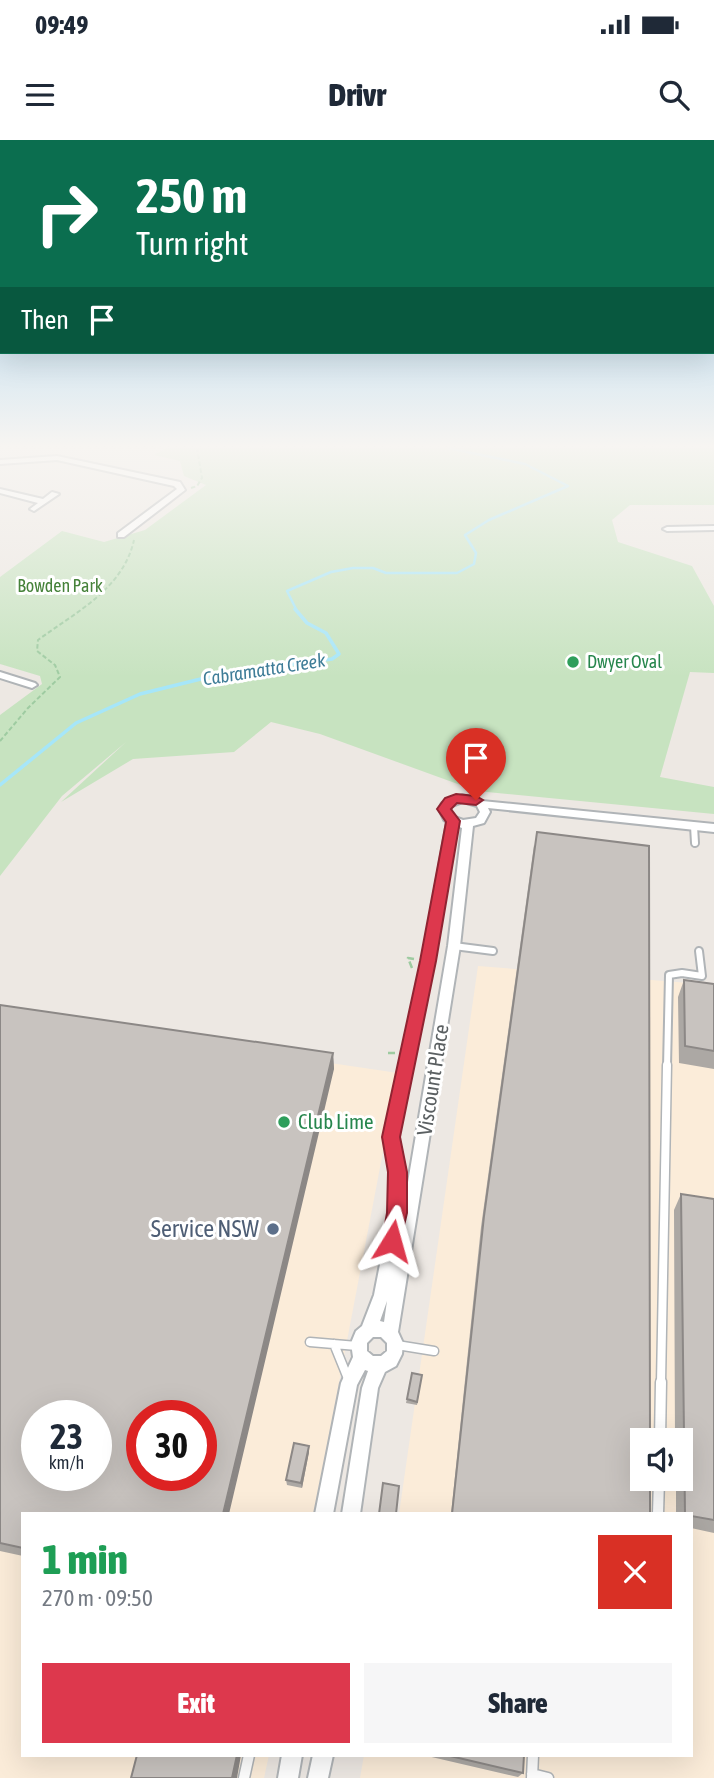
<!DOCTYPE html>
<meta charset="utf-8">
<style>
body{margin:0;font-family:"Asap Condensed",sans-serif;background:#f6f6f7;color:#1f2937;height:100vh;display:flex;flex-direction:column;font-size:26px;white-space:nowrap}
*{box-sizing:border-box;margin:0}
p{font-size:23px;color:#747a83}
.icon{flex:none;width:38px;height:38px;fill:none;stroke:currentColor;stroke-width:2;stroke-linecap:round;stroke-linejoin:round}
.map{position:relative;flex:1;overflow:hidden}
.details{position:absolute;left:21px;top:1372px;width:672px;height:245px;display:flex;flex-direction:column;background:#fff;border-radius:0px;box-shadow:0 7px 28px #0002}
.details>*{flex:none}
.guide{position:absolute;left:0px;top:0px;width:714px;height:214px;box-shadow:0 7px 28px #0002;background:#0b6e4f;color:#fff;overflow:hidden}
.fabs{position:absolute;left:630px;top:1288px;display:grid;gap:14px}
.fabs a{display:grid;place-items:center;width:63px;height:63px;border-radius:0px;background:#fff;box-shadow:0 7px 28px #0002;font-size:35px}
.speed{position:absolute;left:21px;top:1260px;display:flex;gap:14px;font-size:35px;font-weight:700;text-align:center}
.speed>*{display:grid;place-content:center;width:91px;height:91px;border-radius:50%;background:#fff;box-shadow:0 7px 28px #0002;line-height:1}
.speed small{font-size:18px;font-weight:400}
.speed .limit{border:10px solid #d22;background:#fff;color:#111}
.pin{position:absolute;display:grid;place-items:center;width:60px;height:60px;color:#fff;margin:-72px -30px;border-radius:50% 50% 50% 0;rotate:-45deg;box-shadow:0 0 7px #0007}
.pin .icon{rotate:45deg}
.me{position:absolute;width:77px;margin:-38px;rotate:8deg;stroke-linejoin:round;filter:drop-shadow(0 0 5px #0008)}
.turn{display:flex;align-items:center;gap:24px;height:147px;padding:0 21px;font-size:32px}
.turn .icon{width:91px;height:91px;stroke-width:2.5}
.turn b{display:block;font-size:49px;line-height:60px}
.then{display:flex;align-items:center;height:66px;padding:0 21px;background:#0003;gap:14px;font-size:26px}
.round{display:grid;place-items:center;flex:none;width:74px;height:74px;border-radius:0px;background:#f6f6f7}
.summary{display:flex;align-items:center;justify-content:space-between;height:119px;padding:0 21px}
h1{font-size:42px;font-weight:800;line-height:52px;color:#1e9e55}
.primary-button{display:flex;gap:14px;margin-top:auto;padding:14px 21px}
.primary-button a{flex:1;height:80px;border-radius:0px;background:#dd384d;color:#fff;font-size:28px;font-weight:800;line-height:80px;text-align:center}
.primary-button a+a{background:#f6f6f7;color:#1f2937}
.status{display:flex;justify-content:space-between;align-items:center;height:49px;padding:0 35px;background:#fff;direction:ltr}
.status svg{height:19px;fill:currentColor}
header{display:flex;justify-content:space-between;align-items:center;height:91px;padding:0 21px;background:#fff;font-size:32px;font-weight:800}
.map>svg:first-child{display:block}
.commercial{fill:#fbecd9;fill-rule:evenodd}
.green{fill:#c7e3c0}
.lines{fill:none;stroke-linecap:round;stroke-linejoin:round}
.stream-far1{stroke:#a6e6f9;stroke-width:2.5}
.stream{stroke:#a6e6f9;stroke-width:3.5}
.lane-far2-casing{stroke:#b0b4b7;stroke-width:10}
.lane-far1-casing{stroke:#b0b4b7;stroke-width:11}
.lane-casing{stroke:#b0b4b7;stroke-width:13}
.street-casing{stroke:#b0b4b7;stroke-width:4}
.path-far1{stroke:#9ecba1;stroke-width:2;stroke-dasharray:4.5 2.5;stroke-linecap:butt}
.path{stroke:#9ecba1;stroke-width:2.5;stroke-dasharray:7 3.5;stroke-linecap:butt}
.lane-far2{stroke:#fff;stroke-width:6}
.lane-far1{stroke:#fff;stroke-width:8}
.lane{stroke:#fff;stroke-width:10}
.street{fill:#fff;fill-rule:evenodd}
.wall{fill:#aca8a4}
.shaded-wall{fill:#8c8886}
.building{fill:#c8c3bf;stroke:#8c8886;stroke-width:2;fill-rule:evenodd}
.route{fill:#dd384d;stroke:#902432;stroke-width:2}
.leisure-dot{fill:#2e9e5b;stroke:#fff;stroke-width:2.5}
.service-dot{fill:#5c6f8a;stroke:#fff;stroke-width:2.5}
.labels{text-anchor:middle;stroke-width:6;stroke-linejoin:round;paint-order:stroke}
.far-park-label{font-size:18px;fill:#46823a;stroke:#fff}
.far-leisure-label{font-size:18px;fill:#27864d;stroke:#fff;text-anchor:start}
.far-water-label{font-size:19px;font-style:italic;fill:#3f7d98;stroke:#fff}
.street-label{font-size:21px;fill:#5b6062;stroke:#fff}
.leisure-label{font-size:21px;fill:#27864d;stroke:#fff;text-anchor:start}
.near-service-label{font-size:24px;fill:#4e5e75;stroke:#fff;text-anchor:end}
</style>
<div class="status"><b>09:49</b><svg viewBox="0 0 49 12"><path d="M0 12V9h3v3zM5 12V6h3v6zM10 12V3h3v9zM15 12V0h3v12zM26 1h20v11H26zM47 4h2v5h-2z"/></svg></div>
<header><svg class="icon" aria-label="menu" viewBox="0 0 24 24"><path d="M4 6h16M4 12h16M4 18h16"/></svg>Drivr<svg class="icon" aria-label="search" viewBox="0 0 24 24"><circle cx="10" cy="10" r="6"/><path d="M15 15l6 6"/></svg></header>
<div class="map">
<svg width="714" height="1638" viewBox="0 0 714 1638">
<rect width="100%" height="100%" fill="#ede8e3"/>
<path class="commercial" d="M478 826 714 845V1638H360L364 1615H691V1374H399ZM642 1300H681V1339H642Z
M0 874 398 933 314 1374H23V1615H269L264 1638H0ZM37 1276H96V1335H37ZM142 1276H201V1335H142Z"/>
<path class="green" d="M166 308H714V365H630L612 380 618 402 692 426 714 466V533L690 532 660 637 714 647V674L477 651 320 594 271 582 234 612 133 619 61 662 126 602 62 656 0 736V575L42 544 40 536 0 524V437L62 391 104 402 145 390 206 345 184 336 180 321 154 315Z"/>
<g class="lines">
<path class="stream-far1" d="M297 471 287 451 331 432 353 428H373L386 433H457L474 424 476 413 465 395 489 380 568 346 525 324 448 308"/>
<path class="stream" d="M0 645 76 583 140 554 225 533 332 519 339 514 326 493 307 483 295 469"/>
<defs>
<path id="lane-far2" d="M694 686 695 703
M454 806 493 811
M667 927 669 835 682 833 702 836 699 811"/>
<path id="lane-far1" d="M310 1202 357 1206
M334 1204 349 1241
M397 1205 434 1211
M661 1243 667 925"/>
<path id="lane" d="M660 1300 661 1242
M658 1374 659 1339
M532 1634 548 1638
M244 1638 249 1615
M532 1638 533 1615"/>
<path id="street" d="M57 316 180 342 185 350 124 397H118V393L177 349 174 346 57 320 0 324V320Z
M0 349 43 359 52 352 59 354 34 371 30 369 38 363 0 353Z
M714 386V390L667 391 663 389 667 387Z
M0 532 35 543 37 545 32 548 0 538Z
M462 655 482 661 714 684V692L488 668 490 672 484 683 473 686 460 806 398 1192 403 1203 402 1214 396 1226 385 1232 378 1248 360 1374H342L362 1248 368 1231 365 1230 357 1245 333 1374H315L341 1243 353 1217 351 1203 356 1191 362 1186 374 1155 390 1073 391 1032 384 997 422 821 447 682 444 680 439 669 442 663ZM463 662 477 666 480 672 476 678 463 680 452 676 450 667ZM457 686 462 688 448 806 405 1060V1032L398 997 434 821ZM387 1161 384 1182 380 1181ZM373 1197H381L387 1203V1211L381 1216H373L367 1211V1203Z
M282 1615H302L298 1638H278Z
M313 1615H333L328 1638H308Z"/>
</defs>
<use href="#lane-far2" class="lane-far2-casing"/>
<use href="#lane-far1" class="lane-far1-casing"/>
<use href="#lane" class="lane-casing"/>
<use href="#street" class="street-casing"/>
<path class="path-far1" d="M191 348 197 346 202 338 197 308
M0 601 28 568 60 537 55 525 37 511 38 500C76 472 123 449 134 400"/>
<path class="path" d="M412 828 408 818 414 819
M388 913H396"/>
<use href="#lane-far2" class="lane-far2"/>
<use href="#lane-far1" class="lane-far1"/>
<use href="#lane" class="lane"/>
<use href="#street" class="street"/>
</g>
<path class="wall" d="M534 705 650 1374H451L481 1087Z
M684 840 714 844V929L679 923 678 857Z
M0 865 333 913 334 929 23 1374V1416L0 1411Z
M681 1054 714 1059V1393L691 1388V1374H676V1339H681V1300H675L674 1070Z
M412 1233 422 1235 417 1265 406 1263Z
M309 1312 302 1348 287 1345 286 1340Z
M423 1615H524L523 1633 518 1637Z"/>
<path class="shaded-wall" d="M333 913 334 929 229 1374H223Z
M309 1306V1312L302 1348 301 1343Z
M237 1615H241L237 1638H232Z"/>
<path class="building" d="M537 692 649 706 650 1300H642V1339H650V1374H452L484 1076Z
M684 840 714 844V911L685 906Z
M0 865 333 913 223 1374H23V1408L0 1403ZM37 1276H96V1335H37ZM142 1276H201V1335H142Z
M681 1054 714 1059V1380L691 1376V1374H685Z
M412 1233 422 1235 417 1262 407 1259Z
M294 1303 309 1306 301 1343 286 1340Z
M383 1343 399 1346 396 1374H379Z
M137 1615H237L232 1638H131Z
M446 1615H524L523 1633Z"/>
<linearGradient id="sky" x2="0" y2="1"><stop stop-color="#8dc8ef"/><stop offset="0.57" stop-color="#f7f5f2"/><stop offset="1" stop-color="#f7f5f2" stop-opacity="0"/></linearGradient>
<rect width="714" height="537" fill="url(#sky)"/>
<path class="route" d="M456 654 476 656 483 660 476 665 457 663 451 669 460 681 436 821 400 997 407 1032V1073L399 1107 392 1110 385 1107 382 1101 387 1073 388 1032 382 997 420 821 446 682 437 669 445 658Z"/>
<g class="leisure-dot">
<circle cx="573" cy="522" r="7"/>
<circle cx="284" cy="982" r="7"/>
</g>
<circle class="service-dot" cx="273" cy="1089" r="7"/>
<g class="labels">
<g class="far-park-label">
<text x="60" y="452">Bowden Park</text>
</g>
<g class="far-leisure-label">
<text x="587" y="528">Dwyer Oval</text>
</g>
<g class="far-water-label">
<text transform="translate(264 529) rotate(-9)" y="7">Cabramatta Creek</text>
</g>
<g class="street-label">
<text transform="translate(433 940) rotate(-81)" y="7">Viscount Place</text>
</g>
<g class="leisure-label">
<text x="298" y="989">Club Lime</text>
</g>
<g class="near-service-label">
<text x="259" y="1097">Service NSW</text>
</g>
</g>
</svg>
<div class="fabs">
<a><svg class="icon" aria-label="sound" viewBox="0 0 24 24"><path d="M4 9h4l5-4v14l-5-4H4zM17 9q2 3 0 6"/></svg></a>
</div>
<div class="speed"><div>23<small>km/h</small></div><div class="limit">30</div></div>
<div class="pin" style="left:476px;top:660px;background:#d93025"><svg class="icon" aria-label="arrive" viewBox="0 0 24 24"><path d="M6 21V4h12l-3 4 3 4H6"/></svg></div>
<svg class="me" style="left:392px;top:1101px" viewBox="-20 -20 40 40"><path d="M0-17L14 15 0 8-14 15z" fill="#dd384d" stroke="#fff" stroke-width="4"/></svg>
<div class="guide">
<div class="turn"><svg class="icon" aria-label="right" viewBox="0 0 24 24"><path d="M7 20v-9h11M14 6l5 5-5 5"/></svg><div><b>250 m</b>Turn right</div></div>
<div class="then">Then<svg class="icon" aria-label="arrive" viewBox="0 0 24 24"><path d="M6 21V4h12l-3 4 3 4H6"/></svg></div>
</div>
<section class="details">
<div class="summary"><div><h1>1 min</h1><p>270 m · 09:50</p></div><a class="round" style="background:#d93025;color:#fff"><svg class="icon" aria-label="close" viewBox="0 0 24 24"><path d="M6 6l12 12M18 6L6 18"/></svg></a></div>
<div class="primary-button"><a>Exit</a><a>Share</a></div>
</section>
</div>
